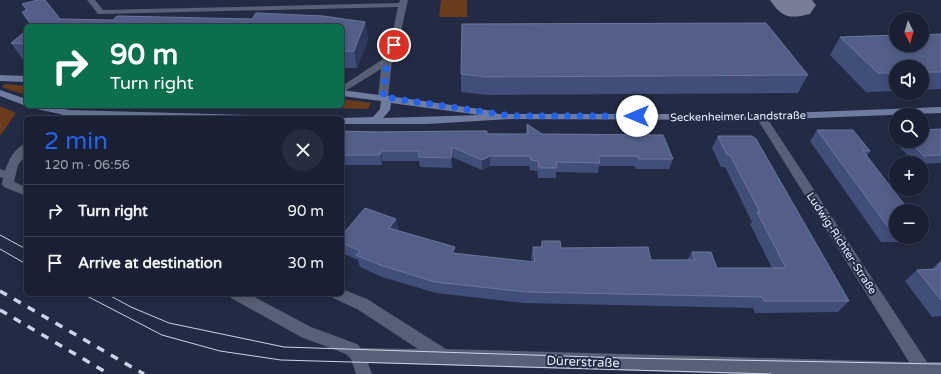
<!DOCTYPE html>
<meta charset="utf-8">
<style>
body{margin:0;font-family:"Varela Round",sans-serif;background:#272d3f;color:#f1f3f6;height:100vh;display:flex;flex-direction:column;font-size:15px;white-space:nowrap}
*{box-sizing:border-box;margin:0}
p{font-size:13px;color:#9fa3ac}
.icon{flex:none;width:22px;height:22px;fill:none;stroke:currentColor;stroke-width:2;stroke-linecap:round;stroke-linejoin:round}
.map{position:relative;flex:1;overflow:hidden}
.panel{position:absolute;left:24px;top:116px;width:320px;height:180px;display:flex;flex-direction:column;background:#1a2033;border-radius:6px;box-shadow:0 2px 10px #0003,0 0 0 1px #383e4e}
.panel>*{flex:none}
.top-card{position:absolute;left:24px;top:24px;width:320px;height:84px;border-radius:6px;box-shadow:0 2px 10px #0003,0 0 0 1px #383e4e;background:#0b6e4f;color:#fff;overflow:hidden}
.needle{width:26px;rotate:175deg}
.buttons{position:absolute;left:889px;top:12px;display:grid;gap:8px}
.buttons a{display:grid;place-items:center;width:40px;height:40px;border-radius:50%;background:#1a2033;box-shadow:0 2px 10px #0003,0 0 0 1px #383e4e;font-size:20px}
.pin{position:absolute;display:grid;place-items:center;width:34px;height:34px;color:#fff;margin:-17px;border:2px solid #fff;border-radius:50%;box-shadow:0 1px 4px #0007}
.me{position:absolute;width:44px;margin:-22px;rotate:270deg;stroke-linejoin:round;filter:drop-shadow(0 0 3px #0008)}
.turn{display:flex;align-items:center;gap:14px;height:84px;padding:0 20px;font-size:18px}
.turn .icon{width:52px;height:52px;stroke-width:2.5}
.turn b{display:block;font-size:28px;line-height:34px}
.round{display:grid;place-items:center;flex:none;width:42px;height:42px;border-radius:21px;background:#272d3f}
.overview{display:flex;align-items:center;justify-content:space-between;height:68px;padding:0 20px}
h1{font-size:24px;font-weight:600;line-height:30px;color:#2563eb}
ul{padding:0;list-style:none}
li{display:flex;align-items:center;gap:12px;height:52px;padding:0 20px;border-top:1px solid #383e4e}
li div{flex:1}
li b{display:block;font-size:15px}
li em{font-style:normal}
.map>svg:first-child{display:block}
.green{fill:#6a3b1c}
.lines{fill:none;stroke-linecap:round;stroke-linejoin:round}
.taxiway{fill:#787f94;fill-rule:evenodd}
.lane{fill:#586075;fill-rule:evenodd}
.street{fill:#586075;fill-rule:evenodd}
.secondary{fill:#707c9f;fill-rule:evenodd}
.tram{stroke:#ccd3e5;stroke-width:1}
.rail{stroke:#ccd3e5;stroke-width:3.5;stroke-dasharray:8 8;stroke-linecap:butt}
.wall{fill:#414e7a}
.shaded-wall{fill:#2d395e}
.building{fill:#535f88;stroke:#6a769b}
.route{stroke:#2563eb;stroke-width:7;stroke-dasharray:0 12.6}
.labels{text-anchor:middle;stroke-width:4;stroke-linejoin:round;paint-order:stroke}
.street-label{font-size:11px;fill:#e8eeff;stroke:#232b44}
.near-street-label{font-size:13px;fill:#e8eeff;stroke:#232b44}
</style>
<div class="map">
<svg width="941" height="374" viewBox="0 0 941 374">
<rect width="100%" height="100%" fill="#232b44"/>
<path class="green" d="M441 0H467V17H439Z
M5 84 26 86V95L2 87Z
M342 99 371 103 368 109 257 106H342Z
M0 106 16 113 0 136Z"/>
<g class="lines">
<path class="taxiway" d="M770 0H812L816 5 810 14C789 19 782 18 770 0Z"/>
<path class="lane" d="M87 0H95L103 10 399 3 400 0H408L398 45 392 61 388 97 383 100 378 97 381 69 342 93V86L383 59 390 45 398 7 101 14H98Z
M0 169 13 173 15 176 13 179 9 180 0 177Z"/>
<path class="street" d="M69 110 74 113 69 118H57Z
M761 114 765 115 927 362H941V374H740L368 363 372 374H356L351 359 346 354 301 337 231 298 229 294H249L311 327 357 344 361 348 418 349 357 309 333 298 331 294H342V289L367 299 446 349 909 362 756 117Z
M26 144V155L18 165 14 182 26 187V196L4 187 2 184C5 170 10 149 26 144Z"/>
<path class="secondary" d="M0 75 26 76V82L0 81Z
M0 90 26 99V106L0 96Z
M342 90 379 95 383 94 388 96 493 111 498 114H761L941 107V113L761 120 512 119 427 124H342V118L373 117 380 109 381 101 342 96ZM391 103 480 115 383 118 390 110Z
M31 106H51L69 110 249 115 254 118 69 116 32 108Z"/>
<path class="tram" d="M0 235 26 249
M0 249 26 264
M83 294 162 335 220 351 281 360 771 374
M107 294 131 307 169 323 284 347 624 358 941 364"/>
<path class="rail" d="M0 291 144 374
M0 310 109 374"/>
</g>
<path class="wall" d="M38 0H45L60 19 113 20 117 16 252 19 256 13 323 16 365 22 368 39 357 68H342V26H32L22 12 26 10 22 4Z
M26 31V61H24L11 43Z
M941 34V89L922 90V67H896V91L866 92 830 55 840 37Z
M461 74 808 75 798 93 487 95 461 92Z
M527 124 542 134 673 159 669 169H636L635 166H599L598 173 556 172V178H538L537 171 530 170 529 166H490L482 170 452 157V168L420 167 419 161H382V165H342V131L526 134Z
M941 129V163L922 164V163H915L892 139 896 135V141H922Z
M817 130 870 151 867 156 896 211V237H922V222L929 231 918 242H881L810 141Z
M718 136 849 301 838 312 755 313 753 308 524 303 436 293 382 277 360 267 358 260 342 253V235L396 219 398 231 455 247V253L532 262 531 258 533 247H541L542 241 561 248 651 260H687L692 252 717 268H772L750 224 752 222 725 167H721L712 148Z
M941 260V316L932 317 905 281 917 270 932 269Z"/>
<path class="shaded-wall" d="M365 22 368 39 357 68 354 51Z
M452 147V168L451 158Z
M381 151 382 161V165L380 155Z
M490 156V166L482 170V160Z
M396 219 398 231 389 228Z
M455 247V259L452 253Z"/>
<path class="building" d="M38 0H45L60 19 113 20 117 16 252 19 256 13 323 16 365 22 354 51H342V26H32L22 12 27 10 22 4Z
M766 23 808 75 487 77 461 74 462 24Z
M26 31V44L11 43Z
M941 34V72H922V67H896V73H878L840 37 896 35V45H922V35Z
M527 124 542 134 663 135 673 159H639L638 156H598L600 163 556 162 557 168H539L538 161 531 160 530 156H490L482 160 452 147 451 158 419 157V151H381L380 155H342V131L374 132 464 131H487V134H528Z
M941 129V155L924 156 909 141H922V130Z
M817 130H853L870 151H863L904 204 913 211H896V231H891Z
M718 136H752L756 139 849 301H764L762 297 526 292 435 282 380 265 356 255 360 251 342 243V235L365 208 396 219 389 228 455 247 452 253 535 262 533 247H542V241H560L561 248 648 247 651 260H695L692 252H711L717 268H786L757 212H760L730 155H727Z
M922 222 929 231H922Z
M941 262V300L917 270 936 269Z"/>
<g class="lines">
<path class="route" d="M394 45 387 61 383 97 512 116H637"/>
</g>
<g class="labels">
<g class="street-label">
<text transform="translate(738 116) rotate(-1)" y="4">Seckenheimer Landstraße</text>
<text transform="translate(842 243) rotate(57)" y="4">Ludwig-Richter-Straße</text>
</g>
<g class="near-street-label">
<text transform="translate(583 361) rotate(2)" y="5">Dürerstraße</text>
</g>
</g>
</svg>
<div class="buttons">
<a><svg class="needle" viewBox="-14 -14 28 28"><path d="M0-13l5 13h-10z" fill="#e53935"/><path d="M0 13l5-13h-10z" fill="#9fa3ac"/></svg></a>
<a><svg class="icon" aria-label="sound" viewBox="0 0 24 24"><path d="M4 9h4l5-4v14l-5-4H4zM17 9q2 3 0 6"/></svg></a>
<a><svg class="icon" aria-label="search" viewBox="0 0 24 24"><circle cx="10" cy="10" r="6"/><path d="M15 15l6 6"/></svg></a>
<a>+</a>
<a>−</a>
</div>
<div class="pin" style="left:394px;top:45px;background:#d93025"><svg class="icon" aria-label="arrive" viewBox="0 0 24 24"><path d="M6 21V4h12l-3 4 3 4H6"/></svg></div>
<svg class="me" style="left:637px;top:116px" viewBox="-20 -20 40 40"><circle r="19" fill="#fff"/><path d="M0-13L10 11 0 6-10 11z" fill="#2563eb"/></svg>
<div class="top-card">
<div class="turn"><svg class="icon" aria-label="right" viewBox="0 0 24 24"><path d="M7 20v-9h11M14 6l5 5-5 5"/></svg><div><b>90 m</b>Turn right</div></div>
</div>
<section class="panel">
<div class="overview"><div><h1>2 min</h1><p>120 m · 06:56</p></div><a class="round"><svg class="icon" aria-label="close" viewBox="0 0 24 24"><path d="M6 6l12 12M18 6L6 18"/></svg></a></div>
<ul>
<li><svg class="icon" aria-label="right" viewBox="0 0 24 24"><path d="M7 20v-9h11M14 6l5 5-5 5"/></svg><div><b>Turn right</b></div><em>90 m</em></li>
<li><svg class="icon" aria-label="arrive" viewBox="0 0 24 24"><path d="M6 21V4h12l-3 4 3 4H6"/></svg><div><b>Arrive at destination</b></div><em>30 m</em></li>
</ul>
</section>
</div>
